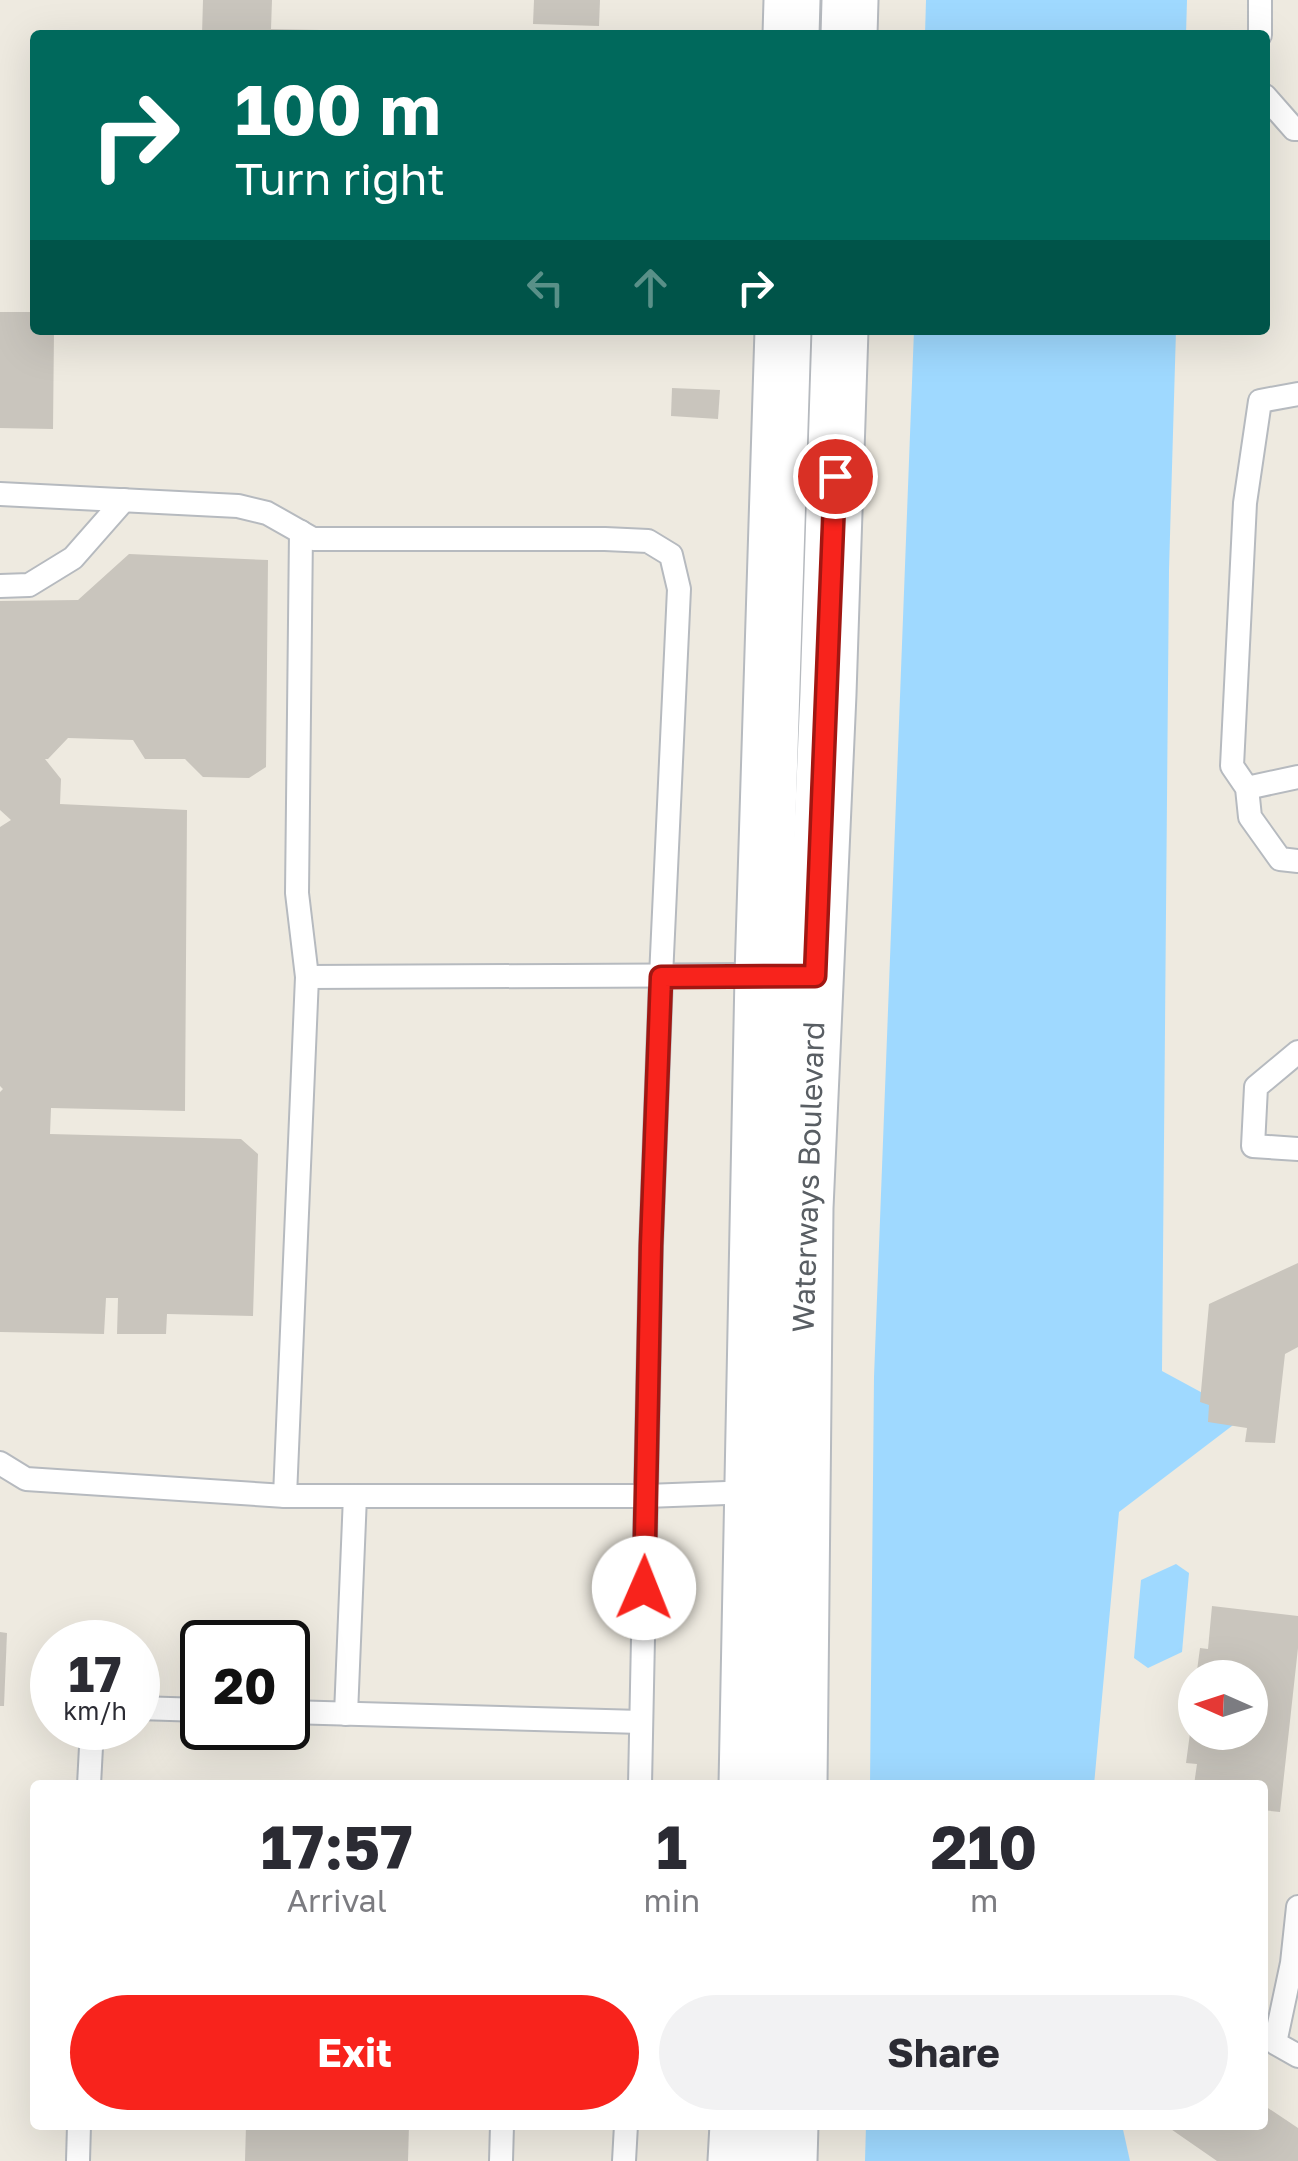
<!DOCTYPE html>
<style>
body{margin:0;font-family:"Golos Text",sans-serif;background:#f2f2f3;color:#2b2b33;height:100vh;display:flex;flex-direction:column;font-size:38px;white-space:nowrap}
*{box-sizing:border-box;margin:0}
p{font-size:32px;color:#7c7c81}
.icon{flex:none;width:55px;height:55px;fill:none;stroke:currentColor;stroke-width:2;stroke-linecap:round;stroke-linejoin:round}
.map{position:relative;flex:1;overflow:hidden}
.drawer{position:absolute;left:30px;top:1780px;width:1238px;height:350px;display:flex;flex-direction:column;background:#fff;border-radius:10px;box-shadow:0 10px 40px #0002}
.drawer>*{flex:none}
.banner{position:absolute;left:30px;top:30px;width:1240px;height:305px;border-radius:10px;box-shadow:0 10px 40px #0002;background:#00695c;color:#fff;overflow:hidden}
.needle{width:65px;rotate:273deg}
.controls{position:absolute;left:1178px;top:1660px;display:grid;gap:20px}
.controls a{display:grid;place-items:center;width:90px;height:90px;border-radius:50%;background:#fff;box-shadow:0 10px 40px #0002;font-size:50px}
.speed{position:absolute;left:30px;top:1620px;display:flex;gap:20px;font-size:50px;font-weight:700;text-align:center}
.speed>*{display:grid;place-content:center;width:130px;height:130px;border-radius:50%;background:#fff;box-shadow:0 10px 40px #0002;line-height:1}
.speed small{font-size:25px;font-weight:400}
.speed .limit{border:5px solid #111;border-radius:15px;background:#fff;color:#111}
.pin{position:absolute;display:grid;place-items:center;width:85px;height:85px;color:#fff;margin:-42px;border:5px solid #fff;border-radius:50%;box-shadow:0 2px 10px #0007}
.me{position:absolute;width:110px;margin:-55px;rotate:1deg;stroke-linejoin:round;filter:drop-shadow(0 0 8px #0008)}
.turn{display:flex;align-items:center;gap:35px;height:210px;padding:0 40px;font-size:45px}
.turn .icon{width:130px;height:130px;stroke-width:2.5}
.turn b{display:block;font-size:70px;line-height:85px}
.lanes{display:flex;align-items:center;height:95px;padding:0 40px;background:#0003;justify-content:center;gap:50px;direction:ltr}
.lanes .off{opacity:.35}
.eta{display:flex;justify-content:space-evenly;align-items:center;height:170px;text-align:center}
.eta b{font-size:60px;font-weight:700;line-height:70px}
.primary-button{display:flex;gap:20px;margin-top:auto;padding:20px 40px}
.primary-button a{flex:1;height:115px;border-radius:60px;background:#f8231c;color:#fff;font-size:40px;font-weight:700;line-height:115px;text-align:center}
.primary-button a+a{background:#f2f2f3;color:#2b2b33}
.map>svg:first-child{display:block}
.water{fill:#9fd9ff}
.building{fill:#c9c5bd}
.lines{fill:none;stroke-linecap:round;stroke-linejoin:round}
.service-casing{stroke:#b6babf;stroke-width:26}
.tertiary-casing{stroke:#b6babf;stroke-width:59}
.service{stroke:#fff;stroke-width:22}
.tertiary{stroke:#fff;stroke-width:55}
.route-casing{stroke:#a11712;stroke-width:25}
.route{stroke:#f8231c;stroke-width:18}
.labels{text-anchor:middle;stroke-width:10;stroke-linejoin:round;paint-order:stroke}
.street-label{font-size:30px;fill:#595e63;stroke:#fff}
</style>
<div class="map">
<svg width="1298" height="2161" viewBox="0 0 1298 2161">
<rect width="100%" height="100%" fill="#eeeae0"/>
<g class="water">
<polygon points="926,0 1187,0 1186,35 925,35"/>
<polygon points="914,330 1176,330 1169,570 1162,1371 1245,1416 1119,1512 1094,1785 870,1785 874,1377"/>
<polygon points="1176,1564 1189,1573 1182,1652 1148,1668 1134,1658 1141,1580"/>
<polygon points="866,2125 1122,2125 1130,2161 865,2161"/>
</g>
<g class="building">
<polygon points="203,0 272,0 271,29 320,30 320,35 202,35"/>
<polygon points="534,0 600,0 599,26 533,24"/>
<polygon points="0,312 35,312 35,330 54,330 53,429 0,428"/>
<polygon points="672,388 720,390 718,419 671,416"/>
<polygon points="129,554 268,560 266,767 249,778 203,777 185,759 145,759 133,740 68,738 48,759 45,759 61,779 60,804 187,810 185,1111 51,1108 50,1134 241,1139 258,1154 253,1316 167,1314 166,1334 117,1334 118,1298 106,1298 104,1334 0,1332 0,1092 3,1089 0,1086 0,827 11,820 0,810 0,601 78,600"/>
<polygon points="1298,1263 1298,1347 1285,1354 1275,1443 1245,1442 1247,1428 1208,1422 1209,1405 1200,1402 1209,1304"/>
<polygon points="1212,1606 1298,1616 1298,1648 1280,1812 1262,1810 1262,1785 1194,1785 1197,1764 1186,1763 1193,1711 1195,1711 1195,1732 1250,1732 1250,1678 1196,1678 1200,1648 1208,1649"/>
<polygon points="0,1632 7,1633 4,1706 0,1706"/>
<polygon points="1262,2104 1298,2128 1298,2161 1217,2161 1165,2125 1262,2125"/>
<polygon points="246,2125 409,2125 408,2161 245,2161"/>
</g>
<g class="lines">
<g class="service-casing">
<g id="service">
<polyline points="1260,35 1260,0"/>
<polyline points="1265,96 1294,129 1298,129"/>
<polyline points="1298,394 1260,401 1245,503 1232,766 1247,788 1250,817 1280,859 1298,861"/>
<polyline points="0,494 238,506 267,513 313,539 605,539 648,541 671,555 679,589 661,977 651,1246 640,1785"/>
<polyline points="0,586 29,585 73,558 124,500"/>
<polyline points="1247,788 1298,777"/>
<polyline points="307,977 767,975"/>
<polyline points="1298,1052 1256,1087 1253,1146 1298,1149"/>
<polyline points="0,1463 26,1479 285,1496 646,1496 753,1492"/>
<polyline points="285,1496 307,977 297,893 301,532"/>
<polyline points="138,1708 202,1710"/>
<polyline points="288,1712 641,1722"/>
<polyline points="346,1714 355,1496"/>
<polyline points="89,1785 92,1728"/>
<polyline points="1298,1907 1292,1963 1275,2043 1298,2056"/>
<polyline points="78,2161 79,2125"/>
<polyline points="501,2161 502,2125"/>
<polyline points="624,2161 626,2125"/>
</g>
</g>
<g class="tertiary-casing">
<g id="tertiary">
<polyline points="791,35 792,0"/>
<polyline points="849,35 850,0"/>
<polyline points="747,1785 763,975 783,330"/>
<polyline points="799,1785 805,1208 828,694 840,330"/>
<polyline points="736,2161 738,2125"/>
<polyline points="789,2161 790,2125"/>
</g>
</g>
<use href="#service" class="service"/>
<use href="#tertiary" class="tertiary"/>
</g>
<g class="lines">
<g class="route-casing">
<polyline id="route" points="644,1588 651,1246 661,977 815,976 835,476"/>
</g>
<use href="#route" class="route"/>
</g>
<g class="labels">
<g class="street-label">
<text transform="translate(809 1177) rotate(-88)" y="10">Waterways Boulevard</text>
</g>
</g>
</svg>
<div class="controls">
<a><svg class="needle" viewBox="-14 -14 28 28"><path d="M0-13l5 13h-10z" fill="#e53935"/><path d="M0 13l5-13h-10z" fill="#7c7c81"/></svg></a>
</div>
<div class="speed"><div>17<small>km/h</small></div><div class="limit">20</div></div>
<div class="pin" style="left:835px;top:476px;background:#d93025"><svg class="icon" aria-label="arrive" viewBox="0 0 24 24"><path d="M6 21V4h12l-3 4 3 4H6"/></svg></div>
<svg class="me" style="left:644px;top:1588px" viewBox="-20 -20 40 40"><circle r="19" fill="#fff"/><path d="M0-13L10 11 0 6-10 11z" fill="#f8231c"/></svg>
<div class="banner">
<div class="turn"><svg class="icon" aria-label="right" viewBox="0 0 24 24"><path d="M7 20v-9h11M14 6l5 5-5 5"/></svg><div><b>100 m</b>Turn right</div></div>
<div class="lanes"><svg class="icon off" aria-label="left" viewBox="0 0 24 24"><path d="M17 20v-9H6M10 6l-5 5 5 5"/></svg><svg class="icon off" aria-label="ahead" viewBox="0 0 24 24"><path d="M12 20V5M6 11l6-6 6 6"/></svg><svg class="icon" aria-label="right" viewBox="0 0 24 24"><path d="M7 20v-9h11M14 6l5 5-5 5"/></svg></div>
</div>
<section class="drawer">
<div class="eta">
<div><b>17:57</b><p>Arrival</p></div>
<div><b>1</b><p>min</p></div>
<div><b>210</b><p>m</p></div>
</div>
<div class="primary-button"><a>Exit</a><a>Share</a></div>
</section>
</div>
